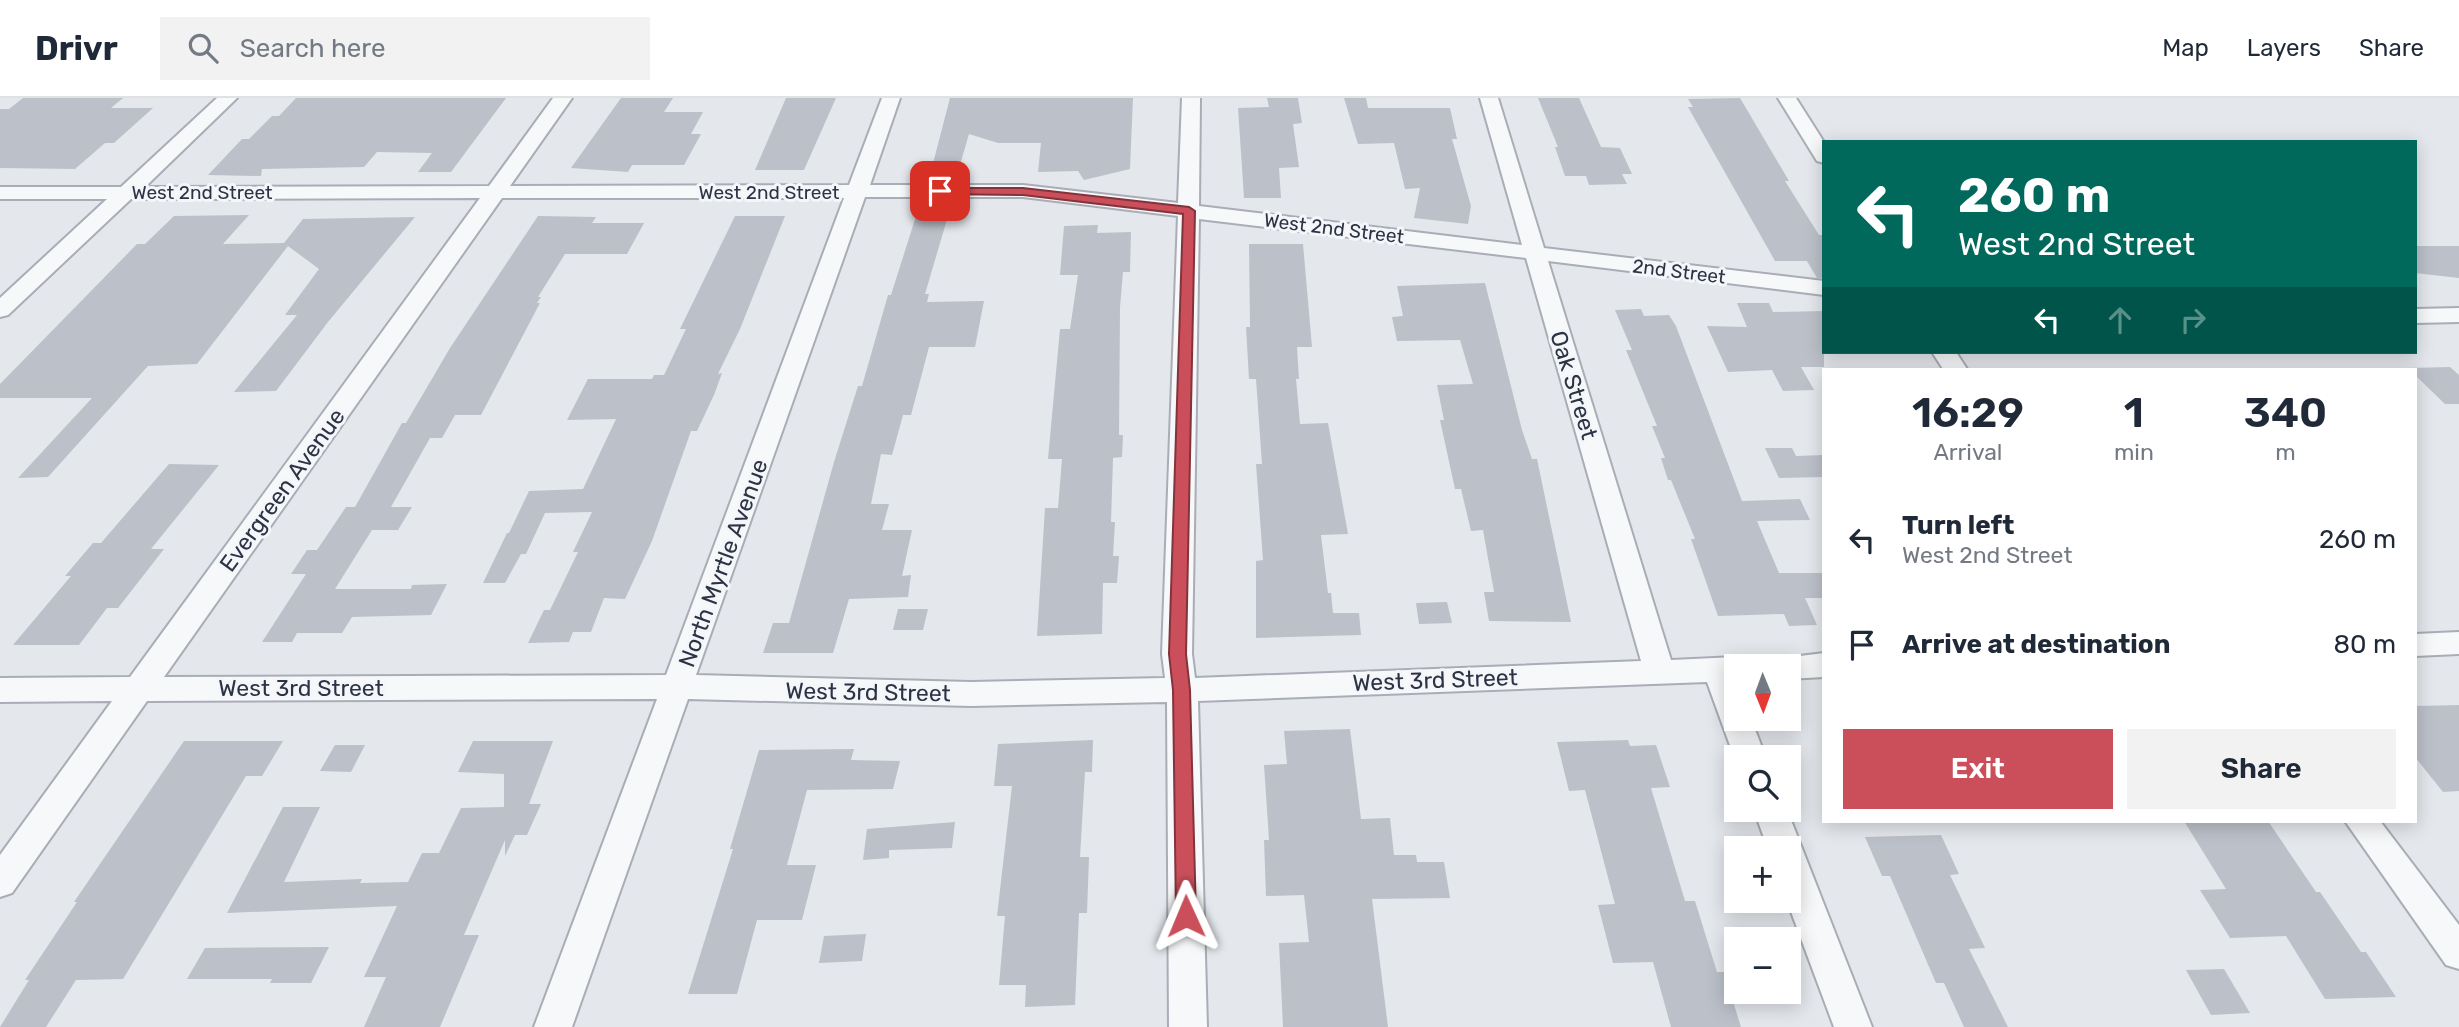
<!DOCTYPE html>
<meta charset="utf-8">
<style>
body{margin:0;font-family:Rubik,sans-serif;background:#f2f2f3;color:#1f2937;height:100vh;display:flex;flex-direction:column;font-size:26px;white-space:nowrap}
*{box-sizing:border-box;margin:0}
p{font-size:23px;color:#747a83}
.icon{flex:none;width:38px;height:38px;fill:none;stroke:currentColor;stroke-width:2;stroke-linecap:round;stroke-linejoin:round}
.map{position:relative;flex:1;overflow:hidden}
.side{position:absolute;left:1822px;top:270px;width:595px;height:455px;display:flex;flex-direction:column;background:#fff;border-radius:0px;box-shadow:0 4px 18px #0003}
.side>*{flex:none}
.guide{position:absolute;left:1822px;top:42px;width:595px;height:214px;border-radius:0px;box-shadow:0 4px 18px #0003;background:#00695c;color:#fff;overflow:hidden}
.needle{width:46px;rotate:179deg}
.buttons{position:absolute;left:1724px;top:556px;display:grid;gap:14px}
.buttons a{display:grid;place-items:center;width:77px;height:77px;border-radius:0px;background:#fff;box-shadow:0 4px 18px #0003;font-size:35px}
.pin{position:absolute;display:grid;place-items:center;width:60px;height:60px;color:#fff;margin:-30px;border-radius:14px;box-shadow:0 4px 10px #0006}
.me{position:absolute;width:77px;margin:-38px;rotate:359deg;stroke-linejoin:round;filter:drop-shadow(0 0 5px #0008)}
.turn{display:flex;align-items:center;gap:24px;height:147px;padding:0 21px;font-size:32px}
.turn .icon{width:91px;height:91px;stroke-width:2.5}
.turn b{display:block;font-size:49px;line-height:60px}
.lanes{display:flex;align-items:center;height:66px;padding:0 21px;background:#0003;justify-content:center;gap:35px;direction:ltr}
.lanes .off{opacity:.35}
.eta{display:flex;justify-content:space-evenly;align-items:center;height:119px;text-align:center}
.eta b{font-size:42px;font-weight:600;line-height:49px}
.primary-button{display:flex;gap:14px;margin-top:auto;padding:14px 21px}
.primary-button a{flex:1;height:80px;border-radius:0px;background:#ca4f5b;color:#fff;font-size:28px;font-weight:600;line-height:80px;text-align:center}
.primary-button a+a{background:#f2f2f3;color:#1f2937}
ul{padding:0;list-style:none}
li{display:flex;align-items:center;gap:21px;height:105px;padding:0 21px}
li div{flex:1}
li b{display:block;font-size:26px}
li em{font-style:normal}
header{display:flex;align-items:center;gap:42px;box-sizing:border-box;height:98px;padding:0 35px;background:#fff;border-bottom:2px solid #e0e1e3}
header strong{font-size:33px}
nav{display:flex;gap:38px;margin-inline-start:auto;font-size:24px}
.search{width:490px;height:63px;background:#f2f2f3;display:flex;align-items:center;gap:18px;box-sizing:border-box;padding:0 24px;border-radius:0px;color:#747a83;font-size:26px}
.map>svg:first-child{display:block}
.building{fill:#bcc0c9}
.lines{fill:none;stroke-linecap:round;stroke-linejoin:round}
.street-casing{stroke:#a9adb6;stroke-width:4}
.street{fill:#f7f8fa;fill-rule:evenodd}
.route{fill:#ca4f5b;stroke:#83333b;stroke-width:2}
.labels{text-anchor:middle;stroke-width:6;stroke-linejoin:round;paint-order:stroke}
.far-street-label{font-size:19px;fill:#2c3344;stroke:#f4f6f9}
.street-label{font-size:23px;fill:#2c3344;stroke:#f4f6f9}
</style>
<header>
<strong>Drivr</strong>
<div class="search"><svg class="icon" aria-label="search" viewBox="0 0 24 24"><circle cx="10" cy="10" r="6"/><path d="M15 15l6 6"/></svg>Search here</div>
<nav><a>Map</a><a>Layers</a><a>Share</a></nav>
</header>
<div class="map">
<svg width="2459" height="929" viewBox="0 0 2459 929">
<rect width="100%" height="100%" fill="#e4e7ec"/>
<g class="building">
<polygon points="23,0 123,0 111,10 153,10 114,45 105,45 75,71 0,70 0,11 9,11"/>
<polygon points="296,0 506,0 451,74 418,74 432,55 377,54 364,69 262,71 261,78 208,77 242,41 249,41 272,18 279,18"/>
<polygon points="621,0 673,0 664,14 703,14 691,36 701,36 684,67 632,67 628,74 571,70"/>
<polygon points="786,0 836,0 804,72 755,72"/>
<polygon points="950,0 1133,0 1130,71 1084,82 1078,73 1038,74 1041,45 998,45 969,36 957,77 930,77"/>
<polygon points="1267,0 1298,0 1302,25 1293,26 1299,69 1279,70 1281,100 1244,100 1238,10 1269,9"/>
<polygon points="1344,0 1366,0 1368,10 1450,10 1457,41 1452,41 1471,108 1468,126 1414,120 1420,90 1405,91 1394,45 1358,46"/>
<polygon points="1538,0 1579,0 1601,49 1620,50 1632,76 1622,76 1627,86 1589,87 1586,78 1565,78 1555,49 1558,49"/>
<polygon points="1740,0 1789,83 1785,83 1819,137 1824,137 1824,180 1817,180 1807,163 1775,163 1688,9 1693,9 1688,1"/>
<polygon points="249,117 223,146 284,145 303,121 415,119 328,224 276,293 234,294 297,217 285,217 319,171 288,148 197,266 148,268 48,379 18,380 92,300 0,300 0,286 137,146 145,146 174,118"/>
<polygon points="538,118 596,119 592,125 644,125 627,156 565,156 538,199 541,199 537,205 540,205 481,317 455,317 442,340 430,340 391,409 412,409 398,432 372,432 335,491 411,491 412,487 447,486 431,517 352,519 342,535 297,535 292,544 262,544 306,476 291,476 307,452 317,452 346,409 355,409 402,325 406,325 450,250"/>
<polygon points="735,118 785,118 740,231 718,276 722,275 714,297 697,333 691,333 652,443 625,501 604,500 591,534 573,534 569,544 528,545 544,512 550,512 578,454 573,454 592,414 545,415 526,456 521,456 505,485 483,485 507,435 509,435 529,393 583,391 616,321 567,322 588,281 652,281 654,277 664,277 686,231 680,231"/>
<polygon points="916,118 948,118 925,196 929,196 927,204 984,203 975,249 929,249 911,317 903,317 892,357 881,356 871,406 889,406 882,432 912,432 902,478 911,477 908,499 849,501 833,555 763,555 773,525 789,525 834,364 858,288 862,288 888,197 891,197"/>
<polygon points="1098,127 1097,135 1131,134 1130,174 1123,174 1120,209 1119,337 1123,337 1122,359 1113,360 1111,424 1115,424 1113,458 1119,458 1117,485 1103,485 1102,536 1037,538 1045,410 1058,410 1062,361 1048,361 1060,231 1070,231 1078,177 1060,177 1064,128"/>
<polygon points="1249,146 1303,146 1312,249 1297,249 1299,281 1296,281 1300,326 1328,325 1348,436 1321,437 1328,495 1331,495 1333,515 1359,515 1361,537 1256,540 1256,463 1263,462 1256,366 1262,366 1256,281 1249,281 1246,229 1250,229"/>
<polygon points="2415,148 2459,148 2459,180 2415,175"/>
<polygon points="1485,185 1522,332 1532,361 1537,361 1571,524 1489,523 1484,494 1494,494 1483,432 1471,433 1461,391 1455,391 1440,322 1444,322 1437,287 1473,286 1460,242 1397,243 1392,219 1403,218 1397,188"/>
<polygon points="1737,205 1769,205 1773,214 1824,213 1824,269 1801,269 1814,292 1783,293 1772,272 1728,274 1707,228 1747,229"/>
<polygon points="1641,211 1644,218 1669,217 1676,228 1742,403 1800,401 1810,422 1757,423 1779,475 1824,475 1824,500 1805,500 1817,527 1789,528 1784,516 1718,518 1691,441 1695,441 1671,382 1668,382 1661,360 1665,360 1652,328 1657,328 1626,252 1632,252 1615,212"/>
<polygon points="2450,269 2459,277 2459,306 2445,306 2415,277 2415,271 2408,270"/>
<polygon points="1765,350 1792,350 1796,358 1824,357 1824,379 1779,380"/>
<polygon points="169,366 219,367 151,451 164,451 118,510 107,510 79,547 13,547 71,478 65,478 93,445 101,445"/>
<polygon points="1447,504 1452,525 1419,526 1416,505"/>
<polygon points="898,511 928,511 923,532 893,532"/>
<polygon points="2459,607 2459,693 2443,694 2415,659 2415,608"/>
<polygon points="1350,631 1361,721 1390,720 1394,757 1416,757 1417,764 1444,764 1450,800 1372,801 1388,929 1283,929 1279,845 1309,844 1304,797 1266,798 1264,742 1269,742 1264,667 1287,666 1284,633"/>
<polygon points="1093,642 1092,674 1085,674 1080,759 1089,759 1087,815 1079,815 1075,907 1025,909 1026,887 999,887 1005,818 997,818 1012,688 994,688 998,646"/>
<polygon points="1628,642 1630,648 1656,647 1670,689 1651,690 1685,803 1695,803 1717,874 1724,874 1741,929 1671,929 1653,864 1613,865 1598,807 1615,806 1585,692 1569,693 1557,644"/>
<polygon points="184,643 283,643 262,678 246,678 123,881 76,882 46,929 0,929 29,882 25,882 77,804 74,804"/>
<polygon points="473,643 553,643 529,706 541,706 527,737 515,737 505,758 505,742 464,837 479,837 440,929 364,929 386,879 364,879 397,808 227,815 283,709 320,709 284,784 362,781 360,785 408,784 422,755 439,755 461,710 504,709 504,676 458,674"/>
<polygon points="335,647 365,647 351,674 320,673"/>
<polygon points="854,651 851,662 900,663 893,691 807,692 787,767 816,767 802,822 757,822 737,896 688,896 733,751 730,751 759,652"/>
<polygon points="2184,723 2268,723 2316,794 2320,794 2361,854 2366,854 2396,899 2325,901 2286,838 2230,840 2200,792 2226,791"/>
<polygon points="955,724 952,750 889,752 889,760 863,762 867,731"/>
<polygon points="1941,737 1959,776 1950,777 1985,850 1969,851 2008,929 1964,929 1944,885 1936,885 1890,778 1882,778 1865,739"/>
<polygon points="866,836 862,863 819,865 824,838"/>
<polygon points="329,849 311,885 270,885 272,881 187,881 205,850"/>
<polygon points="2224,871 2250,915 2211,917 2186,872"/>
</g>
<g class="lines">
<g class="street-casing">
<g id="street">
<path d="M217 0H237L145 89 489 88 553 0H572L510 88 849 87 882 0H900L870 87H1023L1178 105 1182 0H1200L1199 108 1522 147 1480 0H1498L1544 150 1824 183V197L1548 163 1671 562 1736 559 1747 563 1750 569H1736V621H1751L1766 660H1736V664L1707 584 1198 603 1207 929H1169L1167 604 971 608 688 601 572 929H534L657 601 147 603 12 795 0 799V757L112 603 0 604V580L130 579 480 100 131 101 8 217 0 219V200L107 101H0V89H121ZM865 99H1023L1178 118 1162 556 1165 580 971 584 696 577ZM502 100H844L666 577 164 579ZM1199 121 1526 160 1641 563 1195 580 1192 556Z"/>
<polygon points="1778,0 1796,0 1824,44 1824,65 1817,63"/>
<polygon points="2459,210 2459,224 2415,225 2415,211"/>
<polygon points="1932,254 1956,254 1967,271 1943,271"/>
<polygon points="2459,534 2459,556 2415,558 2415,536"/>
<polygon points="1824,555 1824,579 1788,581 1788,569 1771,569 1775,561"/>
<polygon points="1754,712 1787,712 1872,929 1834,929 1787,803 1788,751 1768,751"/>
<polygon points="2345,723 2380,723 2459,827 2459,871 2446,867"/>
</g>
</g>
<use href="#street" class="street"/>
</g>
<polygon class="route" points="940,90 1023,90 1189,109 1195,113 1186,556 1190,592 1196,818 1193,824 1186,827 1179,824 1176,818 1173,592 1169,556 1183,116 1023,97 936,96 936,91"/>
<g class="labels">
<g class="far-street-label">
<text x="202" y="101">West 2nd Street</text>
<text x="769" y="101">West 2nd Street</text>
<text transform="translate(1334 130) rotate(7)" y="7">West 2nd Street</text>
<text transform="translate(1679 173) rotate(7)" y="7">2nd Street</text>
</g>
<g class="street-label">
<text transform="translate(1574 287) rotate(73)" y="8">Oak Street</text>
<text transform="translate(282 392) rotate(-54)" y="8">Evergreen Avenue</text>
<text transform="translate(723 465) rotate(-70)" y="8">North Myrtle Avenue</text>
<text transform="translate(1435 582) rotate(-2)" y="8">West 3rd Street</text>
<text x="301" y="598">West 3rd Street</text>
<text transform="translate(868 594) rotate(1)" y="8">West 3rd Street</text>
</g>
</g>
</svg>
<div class="buttons">
<a><svg class="needle" viewBox="-14 -14 28 28"><path d="M0-13l5 13h-10z" fill="#e53935"/><path d="M0 13l5-13h-10z" fill="#747a83"/></svg></a>
<a><svg class="icon" aria-label="search" viewBox="0 0 24 24"><circle cx="10" cy="10" r="6"/><path d="M15 15l6 6"/></svg></a>
<a>+</a>
<a>−</a>
</div>
<div class="pin" style="left:940px;top:93px;background:#d93025"><svg class="icon" aria-label="arrive" viewBox="0 0 24 24"><path d="M6 21V4h12l-3 4 3 4H6"/></svg></div>
<svg class="me" style="left:1186px;top:818px" viewBox="-20 -20 40 40"><path d="M0-17L14 15 0 8-14 15z" fill="#ca4f5b" stroke="#fff" stroke-width="4"/></svg>
<div class="guide">
<div class="turn"><svg class="icon" aria-label="left" viewBox="0 0 24 24"><path d="M17 20v-9H6M10 6l-5 5 5 5"/></svg><div><b>260 m</b>West 2nd Street</div></div>
<div class="lanes"><svg class="icon" aria-label="left" viewBox="0 0 24 24"><path d="M17 20v-9H6M10 6l-5 5 5 5"/></svg><svg class="icon off" aria-label="ahead" viewBox="0 0 24 24"><path d="M12 20V5M6 11l6-6 6 6"/></svg><svg class="icon off" aria-label="right" viewBox="0 0 24 24"><path d="M7 20v-9h11M14 6l5 5-5 5"/></svg></div>
</div>
<section class="side">
<div class="eta">
<div><b>16:29</b><p>Arrival</p></div>
<div><b>1</b><p>min</p></div>
<div><b>340</b><p>m</p></div>
</div>
<ul>
<li><svg class="icon" aria-label="left" viewBox="0 0 24 24"><path d="M17 20v-9H6M10 6l-5 5 5 5"/></svg><div><b>Turn left</b><p>West 2nd Street</p></div><em>260 m</em></li>
<li><svg class="icon" aria-label="arrive" viewBox="0 0 24 24"><path d="M6 21V4h12l-3 4 3 4H6"/></svg><div><b>Arrive at destination</b></div><em>80 m</em></li>
</ul>
<div class="primary-button"><a>Exit</a><a>Share</a></div>
</section>
</div>
